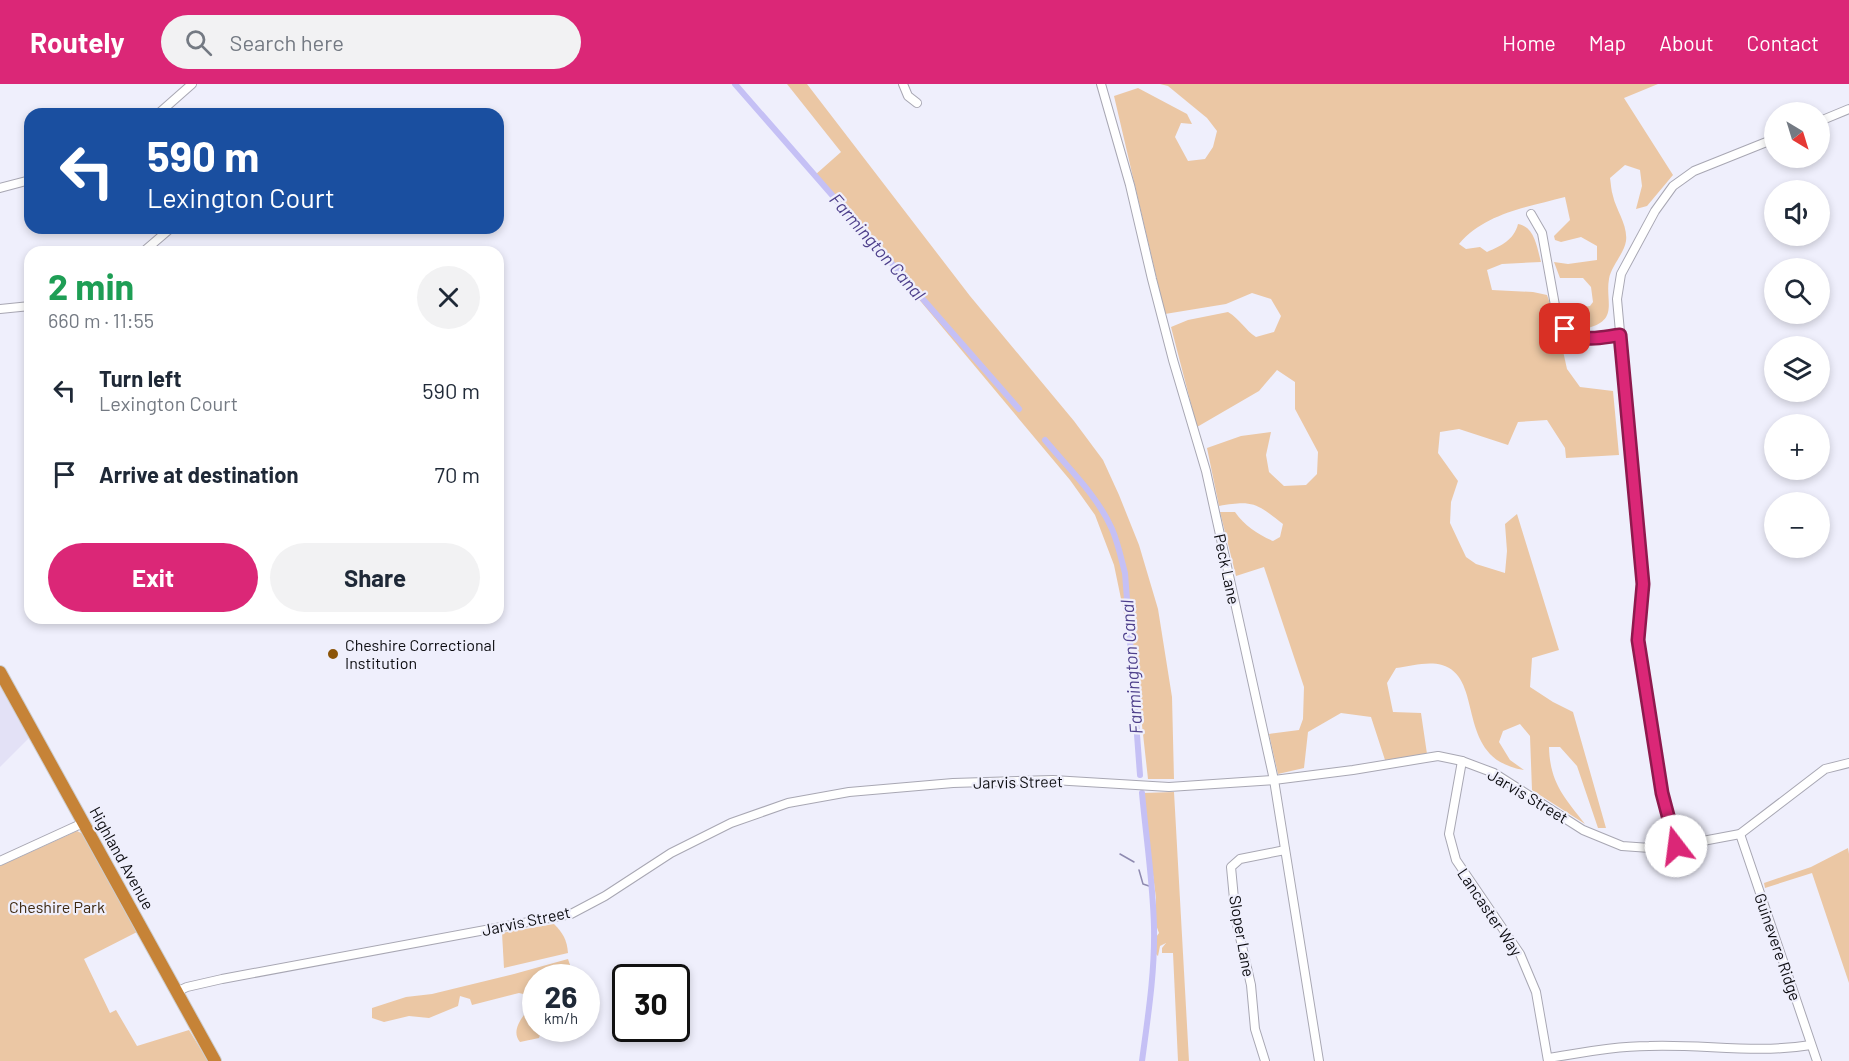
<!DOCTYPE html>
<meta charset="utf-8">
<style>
body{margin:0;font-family:Barlow,sans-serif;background:#f2f2f3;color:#1f2937;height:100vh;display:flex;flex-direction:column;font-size:22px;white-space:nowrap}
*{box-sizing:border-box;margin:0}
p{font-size:20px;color:#747a83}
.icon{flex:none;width:33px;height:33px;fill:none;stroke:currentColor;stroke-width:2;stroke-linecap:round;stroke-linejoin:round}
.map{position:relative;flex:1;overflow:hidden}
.drawer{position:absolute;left:24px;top:162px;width:480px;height:378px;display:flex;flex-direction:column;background:#fff;border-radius:18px;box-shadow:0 3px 9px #0003}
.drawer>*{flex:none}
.top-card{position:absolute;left:24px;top:24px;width:480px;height:126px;border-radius:18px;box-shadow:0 3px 9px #0003;background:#1a4fa0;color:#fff;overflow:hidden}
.needle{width:39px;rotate:142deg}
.controls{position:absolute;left:1764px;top:18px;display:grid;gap:12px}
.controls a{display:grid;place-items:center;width:66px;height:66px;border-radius:50%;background:#fff;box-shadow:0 3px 9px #0003;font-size:30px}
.speed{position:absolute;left:522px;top:880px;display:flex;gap:12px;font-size:30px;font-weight:700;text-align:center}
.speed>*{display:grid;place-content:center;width:78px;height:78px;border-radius:50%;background:#fff;box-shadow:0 3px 9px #0003;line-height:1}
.speed small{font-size:15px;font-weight:400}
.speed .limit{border:3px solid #111;border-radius:9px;background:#fff;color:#111}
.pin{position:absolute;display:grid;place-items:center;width:51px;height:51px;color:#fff;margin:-26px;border-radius:12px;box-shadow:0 3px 9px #0006}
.me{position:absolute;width:66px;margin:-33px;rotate:345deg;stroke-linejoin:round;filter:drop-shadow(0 0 4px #0008)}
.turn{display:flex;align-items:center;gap:21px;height:126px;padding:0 24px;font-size:27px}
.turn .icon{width:78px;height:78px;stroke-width:2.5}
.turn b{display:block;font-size:42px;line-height:51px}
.round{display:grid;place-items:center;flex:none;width:63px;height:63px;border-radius:32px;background:#f2f2f3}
.overview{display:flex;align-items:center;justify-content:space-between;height:102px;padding:0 24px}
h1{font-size:36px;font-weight:700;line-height:45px;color:#1e9e55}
.cta{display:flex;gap:12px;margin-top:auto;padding:12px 24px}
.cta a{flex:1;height:69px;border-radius:36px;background:#db2777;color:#fff;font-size:24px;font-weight:700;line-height:69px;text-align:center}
.cta a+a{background:#f2f2f3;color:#1f2937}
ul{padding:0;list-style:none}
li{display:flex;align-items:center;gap:18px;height:84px;padding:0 24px}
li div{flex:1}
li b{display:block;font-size:22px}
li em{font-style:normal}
header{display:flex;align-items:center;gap:36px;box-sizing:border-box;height:84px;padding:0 30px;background:#db2777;color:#fff}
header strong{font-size:28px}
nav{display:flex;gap:33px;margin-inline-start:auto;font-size:21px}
.search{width:420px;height:54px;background:#f2f2f3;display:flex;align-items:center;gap:15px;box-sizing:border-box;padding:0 21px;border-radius:33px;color:#747a83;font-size:22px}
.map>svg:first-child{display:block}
.built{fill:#e3e1f6}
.green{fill:#ebc7a4}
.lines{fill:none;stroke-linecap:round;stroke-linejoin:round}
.stream{stroke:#8e8ab0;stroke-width:1.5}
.canal{stroke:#c5c0f5;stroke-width:6}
.minor-casing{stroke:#a8a7b3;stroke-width:10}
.highway-casing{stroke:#cececf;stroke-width:14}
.minor{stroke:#fff;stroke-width:8}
.highway{stroke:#c68337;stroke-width:12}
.route-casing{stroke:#8e194d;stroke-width:15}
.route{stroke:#db2777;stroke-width:10}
.poi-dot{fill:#8c5509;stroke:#efeffc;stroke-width:2}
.labels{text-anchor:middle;stroke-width:4.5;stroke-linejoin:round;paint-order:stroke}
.street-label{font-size:16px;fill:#0c0c10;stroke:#efeffc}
.poi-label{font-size:16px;fill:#0c0c10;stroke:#efeffc;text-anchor:start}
.park-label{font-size:16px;fill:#3c270f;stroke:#efeffc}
.water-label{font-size:18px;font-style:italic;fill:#4d3f8b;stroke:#efeffc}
</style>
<header>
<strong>Routely</strong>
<div class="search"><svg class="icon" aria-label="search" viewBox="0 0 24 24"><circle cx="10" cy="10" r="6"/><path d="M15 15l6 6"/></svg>Search here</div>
<nav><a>Home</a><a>Map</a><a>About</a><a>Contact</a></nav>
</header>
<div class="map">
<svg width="1849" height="977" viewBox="0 0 1849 977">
<rect width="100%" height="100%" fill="#efeffc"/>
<polygon class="built" points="0,602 29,654 0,683"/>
<g class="green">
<polygon points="787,0 807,0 970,212 1074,337 1103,376 1119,411 1139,461 1158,525 1172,613 1174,695 1148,695 1136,587 1114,481 1095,431 1070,396 815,91 841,68"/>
<path d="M1160 0H1658L1624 14 1673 91 1647 122 1636 125 1642 102 1640 86 1625 81 1610 94C1611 100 1611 106 1613 112 1616 126 1628 141 1626 157 1624 170 1611 182 1609 195 1605 217 1619 236 1588 244L1568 233 1566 228 1575 224 1590 222 1593 218 1591 203 1583 194H1560L1554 178 1568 180 1597 176V162L1581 153 1561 158 1555 156 1554 152 1570 136 1565 113C1528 123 1485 129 1459 160L1466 165 1480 163 1487 168C1501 162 1514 156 1518 140 1535 143 1537 164 1541 178L1502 180 1487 186 1492 206 1533 208 1547 211 1557 240 1567 285 1580 303 1613 307 1619 371 1566 374 1565 364 1547 336 1518 338 1508 361 1459 345 1440 348 1438 369 1458 397 1451 418 1450 439 1466 473 1476 480 1505 489 1507 467 1505 440 1517 430 1559 566 1532 574 1530 603 1553 618 1573 628 1606 744H1598L1577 682 1560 663H1549C1550 699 1564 713 1585 740L1532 706 1530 652 1520 640 1503 647 1499 658 1510 676 1524 686C1453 675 1486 594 1442 581 1428 577 1411 582 1396 584L1387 599 1393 628 1421 629 1427 670 1385 676 1371 633 1341 629 1308 648 1304 684 1278 690 1269 650 1299 646 1303 635 1304 603 1264 483 1236 492 1220 428H1235C1245 442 1257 450 1273 457L1280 453 1283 440C1256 419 1253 416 1219 422L1207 364 1241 352 1271 348 1266 371 1269 388 1284 402 1306 401 1317 390 1318 368 1295 325V298L1277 286 1259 307 1197 343 1171 243 1188 236 1228 228C1240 235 1245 246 1256 253L1274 248 1281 232 1271 215 1252 209 1226 220 1165 230 1114 12 1138 4 1187 30 1192 40 1181 39 1175 53 1188 77 1205 75 1213 63 1217 47 1207 34 1168 2Z"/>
<polygon points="1174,708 1189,977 1178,977 1173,869 1162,869 1162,864 1166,859 1160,862 1158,872 1155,869 1156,861 1154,856 1159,849 1155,838 1156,814 1147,745 1143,740 1143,709"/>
<polygon points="77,747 83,750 137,848 84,875 110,929 116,926 137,962 189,946 208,977 0,977 0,782"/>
<polygon points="1848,764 1849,770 1849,899 1812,789 1765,804 1764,799 1811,783"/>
<path d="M554 840C563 849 567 856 568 869L504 884 502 849Z"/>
<path d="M568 875 570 881 569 894H536V945H542L539 954 520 958C509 945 526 929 534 918L532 912 519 909 472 921 470 915 460 912 458 922 429 934 409 932 384 938 372 934V924L406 913 432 910 514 890Z"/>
</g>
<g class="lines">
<g class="stream">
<polyline points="1120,770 1134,778"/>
<polyline points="1139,786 1143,800 1152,803"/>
</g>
<g class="canal">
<polyline points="735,0 1019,325"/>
<path d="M1045 356C1068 384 1097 411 1112 445 1118 459 1121 474 1125 489L1140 691"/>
<path d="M1142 977C1148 932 1155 888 1154 843 1153 798 1146 753 1142 709"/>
</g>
<g class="minor-casing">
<g id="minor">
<polyline points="903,0 908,12 917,19"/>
<polyline points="1101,0 1130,101 1152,195 1173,276 1206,387 1274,696 1319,977"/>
<polyline points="158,30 192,0"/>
<polyline points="1820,37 1849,25"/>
<polyline points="0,104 30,96"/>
<path d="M1531 130 1542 149 1556 227C1567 261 1591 255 1620 251"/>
<polyline points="143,168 171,144"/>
<polyline points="0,225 30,222"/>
<polyline points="1462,677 1449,750 1456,776 1520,870 1536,908 1548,977"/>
<polyline points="1740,750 1817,977"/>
<polyline points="1676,762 1662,709 1638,556 1643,500 1617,215 1621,190 1655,127 1673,102 1694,87 1774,55"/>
<polyline points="0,777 83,739"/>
<polyline points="176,908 187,903 222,895 571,830 605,812 671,769 731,739 788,719 849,708 953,699 1053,696 1169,703 1274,696 1353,686 1438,672 1462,677 1494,689 1583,746 1622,762 1650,764 1676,762 1740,750 1825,685 1849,679"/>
<path d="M1548 974C1581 969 1615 962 1649 962 1704 960 1756 970 1811 961"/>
<polyline points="1265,977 1255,945 1251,901 1236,836 1231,783 1240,775 1285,766"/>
</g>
</g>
<g class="highway-casing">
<polyline id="highway" points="0,588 215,977"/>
</g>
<use href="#minor" class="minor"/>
<use href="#highway" class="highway"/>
</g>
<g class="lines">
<g class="route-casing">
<path id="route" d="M1565 245C1585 259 1597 254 1620 251L1643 500 1638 556 1662 709 1676 762"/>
</g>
<use href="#route" class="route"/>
</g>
<circle class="poi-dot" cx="333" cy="570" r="6"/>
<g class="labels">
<g class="street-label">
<text transform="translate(1227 485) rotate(78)" y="6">Peck Lane</text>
<text transform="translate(1018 698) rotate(-1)" y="6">Jarvis Street</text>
<text transform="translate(1528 712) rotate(31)" y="6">Jarvis Street</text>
<text transform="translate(122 774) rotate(61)" y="6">Highland Avenue</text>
<text transform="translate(1490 828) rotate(56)" y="6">Lancaster Way</text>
<text transform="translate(526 837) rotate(-12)" y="6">Jarvis Street</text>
<text transform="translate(1242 852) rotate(80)" y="6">Sloper Lane</text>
<text transform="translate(1778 863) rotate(71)" y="6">Guinevere Ridge</text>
</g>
<g class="poi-label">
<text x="345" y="567">Cheshire Correctional<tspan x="345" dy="18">Institution</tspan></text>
</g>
<g class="park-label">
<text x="57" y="829">Cheshire Park</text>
</g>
<g class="water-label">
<text transform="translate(877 163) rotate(49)" y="6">Farmington Canal</text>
<text transform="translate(1132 583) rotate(-94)" y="6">Farmington Canal</text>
</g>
</g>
</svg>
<div class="controls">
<a><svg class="needle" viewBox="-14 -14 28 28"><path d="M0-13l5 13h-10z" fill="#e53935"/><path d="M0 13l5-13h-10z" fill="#747a83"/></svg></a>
<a><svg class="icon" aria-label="sound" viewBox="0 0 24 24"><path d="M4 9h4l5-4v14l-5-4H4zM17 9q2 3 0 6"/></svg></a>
<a><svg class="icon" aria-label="search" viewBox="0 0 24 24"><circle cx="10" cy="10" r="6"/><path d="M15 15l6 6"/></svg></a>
<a><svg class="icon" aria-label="layers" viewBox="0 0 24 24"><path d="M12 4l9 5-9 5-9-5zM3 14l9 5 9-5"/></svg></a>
<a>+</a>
<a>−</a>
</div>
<div class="speed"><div>26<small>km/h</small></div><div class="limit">30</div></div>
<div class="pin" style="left:1565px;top:245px;background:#d93025"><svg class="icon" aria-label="arrive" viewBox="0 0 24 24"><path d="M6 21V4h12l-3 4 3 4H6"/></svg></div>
<svg class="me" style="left:1676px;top:762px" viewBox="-20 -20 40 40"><circle r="19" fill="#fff"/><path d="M0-13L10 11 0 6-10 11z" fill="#db2777"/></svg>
<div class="top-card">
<div class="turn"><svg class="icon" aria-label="left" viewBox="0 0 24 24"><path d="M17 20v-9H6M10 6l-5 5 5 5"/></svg><div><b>590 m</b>Lexington Court</div></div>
</div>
<section class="drawer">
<div class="overview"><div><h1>2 min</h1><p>660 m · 11:55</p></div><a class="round"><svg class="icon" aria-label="close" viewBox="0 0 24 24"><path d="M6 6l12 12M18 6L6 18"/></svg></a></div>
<ul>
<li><svg class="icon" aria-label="left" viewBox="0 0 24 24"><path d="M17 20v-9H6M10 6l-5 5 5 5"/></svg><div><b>Turn left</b><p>Lexington Court</p></div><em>590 m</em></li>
<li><svg class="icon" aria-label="arrive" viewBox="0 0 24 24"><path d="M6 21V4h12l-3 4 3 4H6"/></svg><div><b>Arrive at destination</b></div><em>70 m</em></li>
</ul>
<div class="cta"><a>Exit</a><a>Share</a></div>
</section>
</div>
